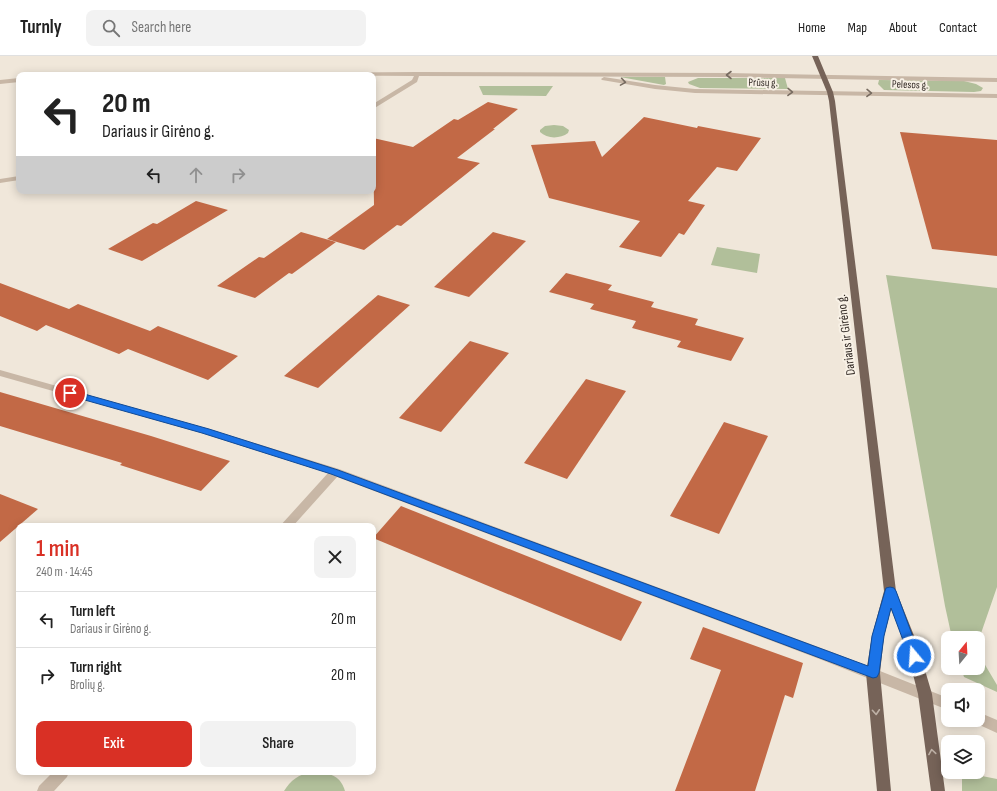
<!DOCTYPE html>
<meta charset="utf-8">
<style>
body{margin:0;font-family:"Sofia Sans Condensed",sans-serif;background:#f2f2f2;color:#222;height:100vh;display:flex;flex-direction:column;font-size:15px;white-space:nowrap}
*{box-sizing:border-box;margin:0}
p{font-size:13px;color:#767676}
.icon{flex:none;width:22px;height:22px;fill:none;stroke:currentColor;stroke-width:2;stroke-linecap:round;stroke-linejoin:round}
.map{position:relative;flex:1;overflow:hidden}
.side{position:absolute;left:16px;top:467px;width:360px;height:252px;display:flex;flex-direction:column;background:#fff;border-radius:8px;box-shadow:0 2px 10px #0003}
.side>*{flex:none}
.hud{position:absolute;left:16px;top:16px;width:360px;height:122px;border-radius:8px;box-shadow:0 2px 10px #0003;background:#fff;color:#222;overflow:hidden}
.needle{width:26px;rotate:18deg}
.tools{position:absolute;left:941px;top:575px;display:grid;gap:8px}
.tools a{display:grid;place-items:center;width:44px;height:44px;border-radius:8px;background:#fff;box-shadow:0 2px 10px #0003;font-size:20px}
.pin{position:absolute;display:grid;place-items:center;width:34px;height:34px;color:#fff;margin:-17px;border:2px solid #fff;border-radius:50%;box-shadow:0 1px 4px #0007}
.me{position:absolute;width:44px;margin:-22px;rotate:342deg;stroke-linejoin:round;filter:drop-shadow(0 0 3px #0008)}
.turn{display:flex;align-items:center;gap:14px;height:84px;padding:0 20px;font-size:18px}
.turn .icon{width:52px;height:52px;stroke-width:2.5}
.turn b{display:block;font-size:28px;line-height:34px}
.lanes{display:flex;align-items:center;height:38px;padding:0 20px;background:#0003;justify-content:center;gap:20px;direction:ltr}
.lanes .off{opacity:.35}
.round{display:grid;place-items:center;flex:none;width:42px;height:42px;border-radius:8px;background:#f2f2f2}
.head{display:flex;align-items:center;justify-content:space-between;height:68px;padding:0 20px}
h1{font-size:24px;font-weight:600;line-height:30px;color:#d93025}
.cta{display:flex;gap:8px;margin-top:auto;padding:8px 20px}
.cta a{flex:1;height:46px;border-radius:8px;background:#d93025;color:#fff;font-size:16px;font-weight:600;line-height:46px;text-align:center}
.cta a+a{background:#f2f2f2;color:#222}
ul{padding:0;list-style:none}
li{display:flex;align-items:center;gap:12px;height:56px;padding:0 20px;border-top:1px solid #e0e0e0}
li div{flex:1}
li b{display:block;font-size:15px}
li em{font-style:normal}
header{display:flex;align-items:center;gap:24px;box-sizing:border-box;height:56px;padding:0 20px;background:#fff;border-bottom:1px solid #e0e0e0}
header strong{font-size:19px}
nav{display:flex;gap:22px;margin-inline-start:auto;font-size:14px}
.search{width:280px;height:36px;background:#f2f2f2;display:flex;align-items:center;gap:10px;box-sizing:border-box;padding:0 14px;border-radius:8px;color:#767676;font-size:15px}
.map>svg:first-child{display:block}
.green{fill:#b1bf9a}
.building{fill:#c26946}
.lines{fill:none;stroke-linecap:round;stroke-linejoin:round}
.street{fill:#c8b7a6;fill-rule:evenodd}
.primary{fill:#766358;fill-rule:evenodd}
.oneway{stroke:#776b60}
.oneway2{stroke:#beb1a6}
.route{fill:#1a73e8;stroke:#114b97}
.labels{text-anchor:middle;stroke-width:4;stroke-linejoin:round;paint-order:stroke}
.far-street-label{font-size:11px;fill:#342c27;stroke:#f8f1e6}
.street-label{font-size:13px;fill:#342c27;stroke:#f8f1e6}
</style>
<header>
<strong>Turnly</strong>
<div class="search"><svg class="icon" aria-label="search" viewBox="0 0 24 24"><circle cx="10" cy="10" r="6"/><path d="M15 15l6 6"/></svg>Search here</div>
<nav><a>Home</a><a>Map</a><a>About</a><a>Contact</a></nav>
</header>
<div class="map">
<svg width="997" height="735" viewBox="0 0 997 735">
<rect width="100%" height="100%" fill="#f0e7da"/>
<g class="green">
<polygon points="620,21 665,21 666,28 664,29"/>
<polygon points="698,22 785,22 788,33 700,32 689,28 688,26"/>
<polygon points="879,24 964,25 976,28 983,32 981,35 974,36 884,34 878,28"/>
<polygon points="479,30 553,30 546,40 483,39"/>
<path d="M554 69 563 70 569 74 568 77C560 83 547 83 540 76V74L545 70Z"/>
<polygon points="717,191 760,198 757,217 711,209"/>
<polygon points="886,219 997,232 997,531 978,586 978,582 952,582 945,550"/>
<polygon points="978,597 997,629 997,636 964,621 961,612 978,612"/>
<path d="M311 716C327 716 340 718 345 735H284C290 725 299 718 311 716Z"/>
<polygon points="962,716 997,723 997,735 962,735"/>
</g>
<g class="building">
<polygon points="488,46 518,53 493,73 495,73 457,102 480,107 401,170 397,169 364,194 327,183 374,149 373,82 413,91 454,63 458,64"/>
<polygon points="644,61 697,72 698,70 761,82 737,115 717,111 688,145 705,149 684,179 679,177 661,201 619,191 640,165 549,142 531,89 595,85 602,101"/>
<polygon points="900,76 997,84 997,200 932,193"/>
<polygon points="196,145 228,154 142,205 108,193 153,167 157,168"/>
<polygon points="301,176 336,186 292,218 289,217 255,242 217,230 259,201 264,202"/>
<polygon points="493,176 526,185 469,241 434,231"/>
<polygon points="566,217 612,229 608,234 654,246 651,251 698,263 695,269 744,282 731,305 677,291 681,285 632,272 636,265 590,253 594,248 549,236"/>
<polygon points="0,227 69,253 78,248 150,275 158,270 238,300 208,324 128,293 119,298 46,269 37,275 0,260"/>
<polygon points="378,239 410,249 318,332 284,320"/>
<polygon points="470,285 509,297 441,376 399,362"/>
<polygon points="586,323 626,335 567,423 524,407"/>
<polygon points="0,336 151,380 230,405 201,435 120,409 122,407 0,370"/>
<polygon points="724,366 768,380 719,478 670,460"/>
<polygon points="0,438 38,453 0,486"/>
<polygon points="401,450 642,546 621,585 373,482"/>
<polygon points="703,571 803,607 793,642 785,639 755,735 675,735 721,614 690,603"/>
</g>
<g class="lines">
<g class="street">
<polygon points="417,16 728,17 997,22 997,26 728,21 419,20 417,26 373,53 373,48 412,24 414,20 276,19 279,17"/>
<polygon points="604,21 655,29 695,33 997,38 997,42 695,37 655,33 602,24 601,23"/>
<polygon points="19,22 19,26 0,28 0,24"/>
<polygon points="19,120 19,124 0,127 0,123"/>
<polygon points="0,314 209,373 339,413 832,596 948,642 948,654 822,604 337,421 293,470 280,470 328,417 201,377 0,320"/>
<polygon points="978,656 997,664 997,677 973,666 972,664 978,664"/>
<polygon points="53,716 69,716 67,721 54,735 37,735 39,730"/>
</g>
<polygon class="primary" points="812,0 818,0 833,36 835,45 896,535 917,587 932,638 945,735 931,735 918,638 905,587 891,553 884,580 880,617 891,735 877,735 866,617 872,580 884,535 829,45 827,36"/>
</g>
<defs><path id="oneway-chevron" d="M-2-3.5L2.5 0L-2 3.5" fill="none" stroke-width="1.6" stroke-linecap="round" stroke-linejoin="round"/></defs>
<g class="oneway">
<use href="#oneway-chevron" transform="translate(729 19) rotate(-180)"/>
<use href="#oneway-chevron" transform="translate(623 26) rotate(9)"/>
<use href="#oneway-chevron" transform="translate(790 36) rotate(1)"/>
<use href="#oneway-chevron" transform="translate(869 37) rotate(1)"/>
</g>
<g class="oneway2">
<use href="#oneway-chevron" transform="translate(876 656) rotate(86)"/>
<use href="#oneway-chevron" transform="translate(932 696) rotate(-99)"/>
</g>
<polygon class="route" points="70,334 209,373 338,414 868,610 872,580 885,535 886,532 890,531 894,532 896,535 920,600 919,603 914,605 910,603 891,552 884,580 879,617 877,621 873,622 331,418 202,377 67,339 66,337"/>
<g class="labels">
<g class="far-street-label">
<text transform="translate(763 26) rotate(1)" y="4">Prūsų g.</text>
<text transform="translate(910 28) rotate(2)" y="4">Pelesos g.</text>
</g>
<g class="street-label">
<text transform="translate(845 279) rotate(-97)" y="5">Dariaus ir Girėno g.</text>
</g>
</g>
</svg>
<div class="tools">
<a><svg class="needle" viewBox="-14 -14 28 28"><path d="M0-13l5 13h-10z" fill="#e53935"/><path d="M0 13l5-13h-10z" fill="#767676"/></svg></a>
<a><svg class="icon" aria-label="sound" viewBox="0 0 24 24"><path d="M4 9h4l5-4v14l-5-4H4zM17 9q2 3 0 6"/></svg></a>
<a><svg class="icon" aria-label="layers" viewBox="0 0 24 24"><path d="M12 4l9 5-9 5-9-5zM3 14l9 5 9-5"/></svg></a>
</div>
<div class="pin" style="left:70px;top:337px;background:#d93025"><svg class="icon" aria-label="arrive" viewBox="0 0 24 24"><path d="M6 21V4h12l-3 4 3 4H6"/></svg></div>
<svg class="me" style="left:914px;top:600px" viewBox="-20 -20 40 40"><circle r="17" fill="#1a73e8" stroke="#fff" stroke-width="3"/><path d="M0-11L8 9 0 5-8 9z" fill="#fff"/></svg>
<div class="hud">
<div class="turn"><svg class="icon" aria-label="left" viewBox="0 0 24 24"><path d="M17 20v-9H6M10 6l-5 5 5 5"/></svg><div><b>20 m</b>Dariaus ir Girėno g.</div></div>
<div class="lanes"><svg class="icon" aria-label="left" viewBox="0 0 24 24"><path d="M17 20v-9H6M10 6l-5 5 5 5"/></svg><svg class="icon off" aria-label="ahead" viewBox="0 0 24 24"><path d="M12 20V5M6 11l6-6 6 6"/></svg><svg class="icon off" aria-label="right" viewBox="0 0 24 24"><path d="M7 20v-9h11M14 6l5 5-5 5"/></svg></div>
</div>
<section class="side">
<div class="head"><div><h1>1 min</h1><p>240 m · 14:45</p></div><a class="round"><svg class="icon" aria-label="close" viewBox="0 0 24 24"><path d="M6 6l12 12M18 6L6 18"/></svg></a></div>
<ul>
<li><svg class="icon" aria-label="left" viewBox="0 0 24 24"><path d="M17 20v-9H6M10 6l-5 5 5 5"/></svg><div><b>Turn left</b><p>Dariaus ir Girėno g.</p></div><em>20 m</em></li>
<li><svg class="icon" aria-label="right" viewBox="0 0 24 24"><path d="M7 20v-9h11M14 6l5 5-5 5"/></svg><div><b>Turn right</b><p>Brolių g.</p></div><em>20 m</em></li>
</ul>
<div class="cta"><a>Exit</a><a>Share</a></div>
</section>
</div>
